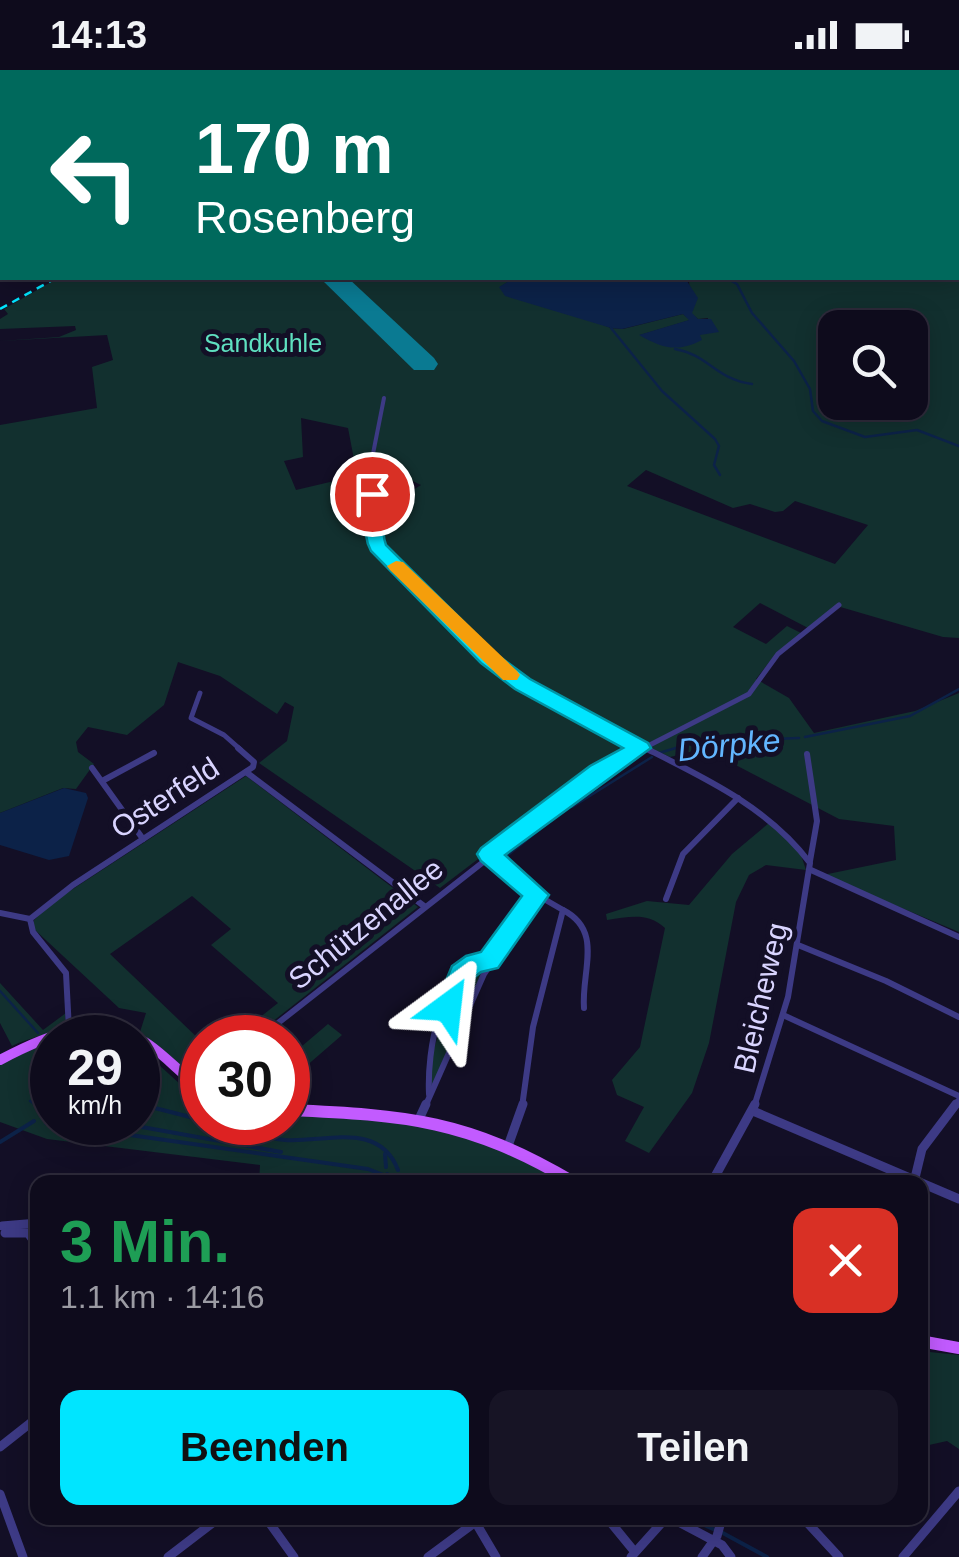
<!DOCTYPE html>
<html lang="de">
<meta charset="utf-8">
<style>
body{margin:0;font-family:Helvetica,sans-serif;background:#171425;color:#f1f3f6;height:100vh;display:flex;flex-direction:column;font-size:38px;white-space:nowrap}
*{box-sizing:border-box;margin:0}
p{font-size:32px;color:#9b9ba3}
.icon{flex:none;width:55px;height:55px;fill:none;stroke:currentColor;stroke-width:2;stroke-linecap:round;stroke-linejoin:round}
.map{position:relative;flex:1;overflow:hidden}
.details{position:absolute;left:30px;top:1105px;width:898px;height:350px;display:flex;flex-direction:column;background:#0e0b1c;border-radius:20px;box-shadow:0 5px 25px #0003,0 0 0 2px #2e2b3b}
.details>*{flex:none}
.banner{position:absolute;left:0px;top:0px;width:960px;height:210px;box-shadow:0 5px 25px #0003,0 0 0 2px #2e2b3b;background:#00695c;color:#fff;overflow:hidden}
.fabs{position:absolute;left:818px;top:240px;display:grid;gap:20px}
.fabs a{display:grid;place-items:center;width:110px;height:110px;border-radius:20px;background:#0e0b1c;box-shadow:0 5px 25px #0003,0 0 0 2px #2e2b3b;font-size:50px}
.speed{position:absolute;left:30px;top:945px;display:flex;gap:20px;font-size:50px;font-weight:700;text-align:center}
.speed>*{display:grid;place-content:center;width:130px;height:130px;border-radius:50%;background:#0e0b1c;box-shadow:0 5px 25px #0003,0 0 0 2px #2e2b3b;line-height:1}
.speed small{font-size:25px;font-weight:400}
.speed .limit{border:15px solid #d22;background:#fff;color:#111}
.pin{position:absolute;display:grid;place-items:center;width:85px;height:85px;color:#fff;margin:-42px;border:5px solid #fff;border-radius:50%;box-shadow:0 2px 10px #0007}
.me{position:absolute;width:110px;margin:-55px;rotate:30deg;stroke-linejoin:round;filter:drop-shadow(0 0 8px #0008)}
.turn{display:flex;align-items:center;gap:35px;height:210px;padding:0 30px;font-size:45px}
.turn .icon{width:130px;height:130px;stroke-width:2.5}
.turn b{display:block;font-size:70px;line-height:85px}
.round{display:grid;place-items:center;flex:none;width:105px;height:105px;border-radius:20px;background:#171425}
.summary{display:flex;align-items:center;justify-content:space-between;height:170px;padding:0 30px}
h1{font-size:60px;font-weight:700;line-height:75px;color:#1e9e55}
.cta{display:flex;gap:20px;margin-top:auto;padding:20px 30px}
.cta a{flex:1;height:115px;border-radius:20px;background:#00e5ff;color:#111;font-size:40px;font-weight:700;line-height:115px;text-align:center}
.cta a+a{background:#171425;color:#f1f3f6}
.status{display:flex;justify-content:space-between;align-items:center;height:70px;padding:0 50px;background:#0e0b1c;direction:ltr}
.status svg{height:28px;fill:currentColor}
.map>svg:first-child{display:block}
.green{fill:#12302f;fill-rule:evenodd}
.water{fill:#0c2248}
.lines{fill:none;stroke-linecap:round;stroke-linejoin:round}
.stream-far1{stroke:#0c2248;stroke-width:2.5}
.stream{stroke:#0c2248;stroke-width:4}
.runway{fill:#0a7a92;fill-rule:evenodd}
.minor-tunnel{stroke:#312d47;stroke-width:9;stroke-dasharray:9 4;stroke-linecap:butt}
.minor-far3{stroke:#3d3a85;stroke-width:4}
.minor-far2{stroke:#3d3a85;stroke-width:5}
.minor-far1{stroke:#3d3a85;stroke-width:6}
.minor{stroke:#3d3a85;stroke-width:9}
.secondary{stroke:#6f6bff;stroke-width:5}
.primary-far2{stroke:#c25bff;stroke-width:5}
.primary-far1{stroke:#c25bff;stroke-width:10}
.primary{stroke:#c25bff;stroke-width:12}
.rail{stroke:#00e5ff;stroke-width:2.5;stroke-dasharray:8 6;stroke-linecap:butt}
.route{fill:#00e5ff;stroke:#0095a6;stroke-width:2.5}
.slow{fill:#f59e0b}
.labels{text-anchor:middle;stroke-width:10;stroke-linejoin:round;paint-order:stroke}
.far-park-label{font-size:25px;fill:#5fe0c0;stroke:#130f26}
.street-label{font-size:30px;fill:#d9d4ff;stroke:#130f26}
.water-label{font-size:32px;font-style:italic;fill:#62b6ff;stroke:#130f26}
</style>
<div class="status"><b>14:13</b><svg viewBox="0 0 49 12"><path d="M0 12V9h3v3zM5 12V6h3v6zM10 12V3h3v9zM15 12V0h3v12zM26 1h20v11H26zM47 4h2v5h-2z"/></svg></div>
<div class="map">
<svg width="959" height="1487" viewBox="0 0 959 1487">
<rect width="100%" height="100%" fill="#130f26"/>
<g class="green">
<path d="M749 0H959V568L943 567 837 536 810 559 760 533 733 557 766 574 787 556 803 564 778 581 756 609 789 628 814 663 915 641 959 623V862L823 805 896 790 894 756 839 749 705 679 670 687 652 679H632L595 700 440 818 259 693 287 671 294 637 285 632 277 644 220 606 178 592 164 635 127 665 88 657 76 672 78 682 94 694 76 719 63 718 0 743V355L97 338 92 297 113 290 107 265 0 271 59 267 76 260 75 256 0 259V249L8 244 4 239 58 208H514L500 217 611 258 623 259 683 244 690 250 640 265H699L705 263 708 248 698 249 691 243 689 210 685 208H958V2H748ZM835 258H910V332H835ZM301 348 348 358 357 405 367 403 385 411 406 408 421 415 384 438 372 470C371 433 383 433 347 408L296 420 284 391 303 387ZM646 400 733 438 750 434 775 442 783 441 795 431 868 455 835 494 627 416Z"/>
<polygon points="246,706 418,837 253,967 235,967 278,933 211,875 231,859 192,826 110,884 202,972 202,1007 196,1007 140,962 146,943 119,938 34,859 34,850 53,832"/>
<path d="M769 753 800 782 806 800 766 795 749 805 736 832 709 973 692 1023 649 1083 625 1071 644 1037 617 1025 612 1010 640 977 665 858C647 842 630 847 607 850L606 844 647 831 689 835 732 784Z"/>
<polygon points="489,891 429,1027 426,1004 454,915 474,893"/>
<path d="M0 913 43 960 66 943 65 952C51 966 29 967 12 976L0 953Z"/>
<polygon points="328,954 342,965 297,1004 288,995 288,988"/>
<polygon points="52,970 52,1052 138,1052 138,976 190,1023 202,1028 202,1052 288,1052 288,1045 358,1045 463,1062 565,1112 259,1112 260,1095 47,1069 0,1052 0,994"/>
<polygon points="920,1281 959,1285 959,1379 947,1371 920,1377 920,1334 928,1331 920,1313"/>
</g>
<g class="water">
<path d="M514 208H685L698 228 692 243 698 249H711L719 262 700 265 702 270C677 283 662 278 639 265L689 250 683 244 622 259 611 258 505 226 499 217Z"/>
<polygon points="64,718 86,723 88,728 69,786 49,790 0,775 0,743"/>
</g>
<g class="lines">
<g class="stream-far1">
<polyline points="726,208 737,214 752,243 794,291 810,319 813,341 822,351 865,367 917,360 959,376"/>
<polyline points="611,258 662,321 715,369 719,376 714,395 720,405"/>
<path d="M675 279C709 285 715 309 752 314"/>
<polyline points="805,667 910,646 959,619"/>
<polyline points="659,683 696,672 799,668"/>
<polyline points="572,737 652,687"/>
<polyline points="503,789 554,748"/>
<polyline points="0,921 38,963"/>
<polyline points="30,1031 39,1037"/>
<polyline points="138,1034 149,1037"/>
</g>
<g class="stream">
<polyline points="35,1034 43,1039"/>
<polyline points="139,1034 202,1050"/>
<polyline points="114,1052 281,1082"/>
<path d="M215 1052C238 1058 261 1068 285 1070 324 1073 379 1050 398 1100"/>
<polyline points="46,1053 368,1099 386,1106"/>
<polyline points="0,1072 34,1051"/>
<polyline points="385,1084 386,1097"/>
<polyline points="387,1104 390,1112"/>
<polyline points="397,1112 398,1107"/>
<polyline points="689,1448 713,1459"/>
<polyline points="721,1462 767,1487"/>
</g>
<polygon class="runway" points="320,208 348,208 434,288 438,294 434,300 414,300"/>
<polyline class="minor-tunnel" points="33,1170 37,1182"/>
<g class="minor-far3">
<polyline points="121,0 139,2"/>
<polyline points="273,0 277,2"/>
<polyline points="431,0 444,2"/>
<polyline points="562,1 566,0"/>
<polyline points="185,2 206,0"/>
<polyline points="503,2 515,0"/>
<polyline points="653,2 679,2"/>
<polyline points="713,2 718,0"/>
<polyline points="370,399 384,328"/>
</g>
<g class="minor-far2">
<polyline points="370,396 371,420 380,441 374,466 378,477 461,563 515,609 650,680"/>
<polyline points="200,623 191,648 224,665 241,680"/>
<polyline points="640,680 749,624 778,584 839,535"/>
</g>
<g class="minor-far1">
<path d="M645 678C705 708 769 738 810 793L788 927 754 1037"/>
<polyline points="807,684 817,751 810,791"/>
<polyline points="92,698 143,769"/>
<polyline points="246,702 424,836"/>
<polyline points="104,710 154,683"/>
<polyline points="489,785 537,825 563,840 533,957 522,1037"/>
<polyline points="811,800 959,867"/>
<polyline points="666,829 683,784 738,728"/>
<path d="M563 840C604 861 581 901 584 938"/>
<polyline points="0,843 30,849"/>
<polyline points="798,875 886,911 959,947"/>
<polyline points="783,945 959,1026"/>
<polyline points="69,960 66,903 33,862 30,849 73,815 253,697 254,692 238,678"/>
<polyline points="259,968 598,702 645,678"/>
<path d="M429 1024C427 981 439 901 488 891"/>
<polyline points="425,1037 484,904 537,825"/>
<polyline points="954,1037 959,1030"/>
</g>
<g class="minor">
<polyline points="753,1041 959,1129"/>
<polyline points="420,1047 426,1034"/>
<polyline points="508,1076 523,1034"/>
<polyline points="712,1112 755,1034"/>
<polyline points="781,1112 789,1112"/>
<polyline points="914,1112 922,1079 956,1034"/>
<polyline points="2,1156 38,1153"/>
<polyline points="5,1163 28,1163 33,1170"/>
<polyline points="0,1377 38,1347"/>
<polyline points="0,1424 23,1487"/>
<polyline points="266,1448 294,1487"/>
<polyline points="473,1448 496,1487"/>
<polyline points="607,1448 634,1481"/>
<polyline points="671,1448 722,1475 731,1487"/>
<polyline points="803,1448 839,1487"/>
<polyline points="168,1487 219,1448"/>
<polyline points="428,1487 481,1448"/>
<polyline points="631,1487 666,1448"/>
<polyline points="702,1487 717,1466 722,1448"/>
<polyline points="903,1487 959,1421"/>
</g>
<polyline class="secondary" points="62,0 66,2"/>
<polyline class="primary-far2" points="289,2 294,0"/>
<path class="primary-far1" d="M0 990C45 966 101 941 148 974 167 987 183 1006 202 1019"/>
<g class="primary">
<path d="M288 1040C407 1045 468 1050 573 1112"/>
<polyline points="920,1271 959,1278"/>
</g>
<g class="rail">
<polyline points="309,2 314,0"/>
<polyline points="339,2 344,0"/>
<polyline points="0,239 56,208"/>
</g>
</g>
<path class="route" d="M372 419 378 420C394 447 378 453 386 475L496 584 530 609 648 673 651 678 505 785 549 825 498 898 481 902 471 910 457 944 448 948 438 944 435 937 452 896 466 886 481 882 522 826 481 791 477 784 481 778 590 696 623 678 515 619 481 593 371 481C359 459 374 449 363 424Z"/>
<polygon class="slow" points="396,491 403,492 517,601 520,605 517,610 503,610 390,500 387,496"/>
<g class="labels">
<g class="far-park-label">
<text x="263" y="282">Sandkuhle</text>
</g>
<g class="street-label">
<text transform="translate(165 728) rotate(-33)" y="10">Osterfeld</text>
<text transform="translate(366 854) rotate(-39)" y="10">Schützenallee</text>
<text transform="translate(761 928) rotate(-77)" y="10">Bleicheweg</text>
</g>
<g class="water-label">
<text transform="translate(729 675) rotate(-6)" y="11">Dörpke</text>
</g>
</g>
</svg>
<div class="fabs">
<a><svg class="icon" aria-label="search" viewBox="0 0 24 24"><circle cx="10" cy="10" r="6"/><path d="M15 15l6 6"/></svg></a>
</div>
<div class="speed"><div>29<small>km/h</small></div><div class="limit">30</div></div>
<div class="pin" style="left:372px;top:424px;background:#d93025"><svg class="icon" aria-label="arrive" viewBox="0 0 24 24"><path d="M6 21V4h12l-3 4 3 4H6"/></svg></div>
<svg class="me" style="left:448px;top:937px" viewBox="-20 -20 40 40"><path d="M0-17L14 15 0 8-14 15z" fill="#00e5ff" stroke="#fff" stroke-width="4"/></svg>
<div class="banner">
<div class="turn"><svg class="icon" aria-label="left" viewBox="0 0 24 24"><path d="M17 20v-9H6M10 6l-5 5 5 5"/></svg><div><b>170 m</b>Rosenberg</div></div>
</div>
<section class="details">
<div class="summary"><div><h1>3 Min.</h1><p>1.1 km · 14:16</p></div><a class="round" style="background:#d93025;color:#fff"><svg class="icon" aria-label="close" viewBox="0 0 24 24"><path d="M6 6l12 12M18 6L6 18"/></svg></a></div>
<div class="cta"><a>Beenden</a><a>Teilen</a></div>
</section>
</div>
